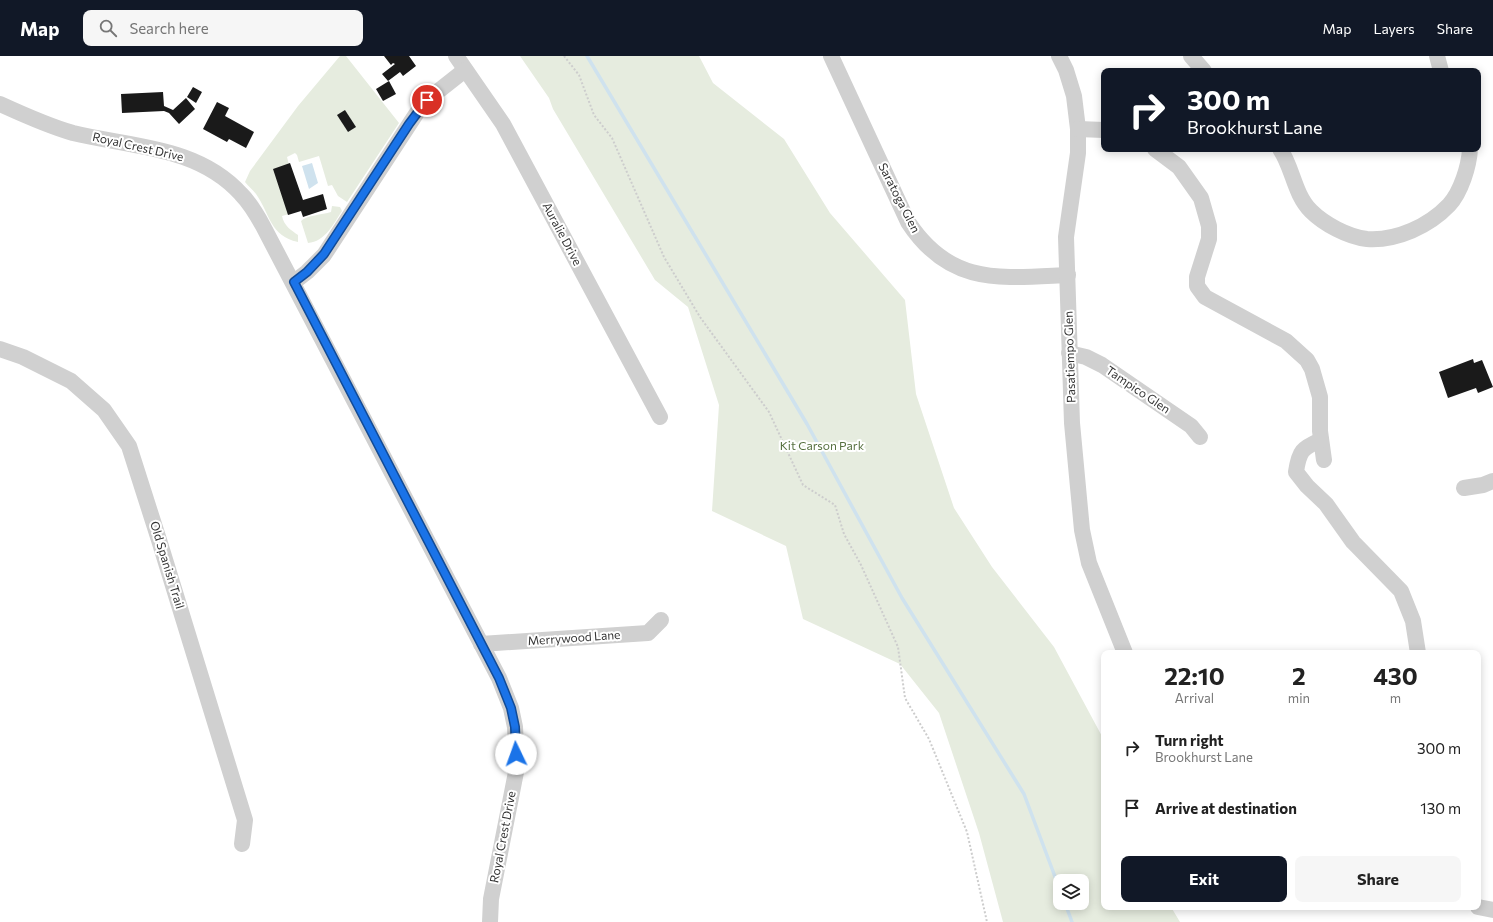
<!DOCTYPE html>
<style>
body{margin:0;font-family:Commissioner,sans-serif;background:#f6f6f6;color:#222;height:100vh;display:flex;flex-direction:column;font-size:15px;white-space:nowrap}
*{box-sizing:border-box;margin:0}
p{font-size:13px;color:#767676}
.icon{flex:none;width:22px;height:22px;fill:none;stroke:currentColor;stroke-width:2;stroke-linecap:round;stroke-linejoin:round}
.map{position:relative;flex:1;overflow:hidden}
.panel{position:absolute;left:1101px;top:594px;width:380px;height:260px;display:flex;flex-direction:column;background:#fff;border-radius:8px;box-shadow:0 2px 10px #0003}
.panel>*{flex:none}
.guide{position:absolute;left:1101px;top:12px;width:380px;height:84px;border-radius:8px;box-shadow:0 2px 10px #0003;background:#111827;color:#fff;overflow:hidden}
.buttons{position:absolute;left:1053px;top:818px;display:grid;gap:8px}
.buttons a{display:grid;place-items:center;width:36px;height:36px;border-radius:8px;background:#fff;box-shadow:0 2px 10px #0003;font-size:20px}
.pin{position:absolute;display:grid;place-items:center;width:34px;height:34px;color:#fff;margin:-17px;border:2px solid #fff;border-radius:50%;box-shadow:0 1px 4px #0007}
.me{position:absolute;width:44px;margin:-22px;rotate:357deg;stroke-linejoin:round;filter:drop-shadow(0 0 3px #0008)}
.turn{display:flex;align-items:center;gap:14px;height:84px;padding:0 20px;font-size:18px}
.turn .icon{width:52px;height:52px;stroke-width:2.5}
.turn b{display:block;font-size:28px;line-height:34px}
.eta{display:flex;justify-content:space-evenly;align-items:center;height:68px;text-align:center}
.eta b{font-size:24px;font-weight:700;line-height:28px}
.primary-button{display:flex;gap:8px;margin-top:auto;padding:8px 20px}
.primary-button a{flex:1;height:46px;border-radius:8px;background:#111827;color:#fff;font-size:16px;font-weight:700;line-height:46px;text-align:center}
.primary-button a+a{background:#f6f6f6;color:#222}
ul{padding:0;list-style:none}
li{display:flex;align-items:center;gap:12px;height:60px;padding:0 20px}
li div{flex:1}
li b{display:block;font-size:15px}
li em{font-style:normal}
header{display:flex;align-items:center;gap:24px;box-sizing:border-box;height:56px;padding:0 20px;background:#111827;color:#fff}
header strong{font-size:19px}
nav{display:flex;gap:22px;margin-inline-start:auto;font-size:14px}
.search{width:280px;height:36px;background:#f6f6f6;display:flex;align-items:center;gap:10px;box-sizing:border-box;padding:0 14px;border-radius:8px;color:#767676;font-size:15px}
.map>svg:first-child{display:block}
.green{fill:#e6ecdf;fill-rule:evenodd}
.water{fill:#cfe2ee}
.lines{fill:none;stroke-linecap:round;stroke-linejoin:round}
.stream{stroke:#cfe2ee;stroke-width:3.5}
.building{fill:#1a1a1a}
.path{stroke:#cdcdcd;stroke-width:2;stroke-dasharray:2 2;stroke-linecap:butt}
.minor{stroke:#d0d0d0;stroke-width:16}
.route-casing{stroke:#114b97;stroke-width:10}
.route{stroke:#1a73e8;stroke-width:7}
.labels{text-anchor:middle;stroke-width:4;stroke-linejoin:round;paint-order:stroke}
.street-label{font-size:12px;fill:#333;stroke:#fff}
.park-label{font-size:12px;fill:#56703f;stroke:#fff}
</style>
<header>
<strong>Map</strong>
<div class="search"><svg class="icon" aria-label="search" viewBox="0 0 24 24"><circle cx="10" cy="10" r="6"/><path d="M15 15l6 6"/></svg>Search here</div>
<nav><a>Map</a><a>Layers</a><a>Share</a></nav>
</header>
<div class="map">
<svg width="1493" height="866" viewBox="0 0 1493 866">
<rect width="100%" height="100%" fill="#fff"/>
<g class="green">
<path d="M340 0H346L399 67 347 146 338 140 332 129 328 130 319 100 299 106 297 99 295 97 287 101 289 109V158L282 160C284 170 291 174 298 179V186C270 180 270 158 256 138 253 134 248 130 245 126L250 115 298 50Z"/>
<path d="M520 0H699L713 27 784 83 830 157 905 244 916 338 954 452 992 511 1054 591 1104 684V851H1171L1180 866H1003L979 777 939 657 900 608 803 563 786 490 712 455 719 349 688 251 655 224 553 53 549 42ZM1060 825H1082V847H1060Z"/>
<path d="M332 150 340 151 342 155C334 167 325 186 308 187L301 165C307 159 322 159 331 156Z"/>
</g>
<polygon class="water" points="312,107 318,127 309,133 302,110"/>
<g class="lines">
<g class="stream">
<polyline points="587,0 807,368 902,542 1024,738 1060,834"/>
<polyline points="1065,847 1072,866"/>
</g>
</g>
<g class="building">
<polygon points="384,0 409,0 416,10 403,20 400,16 388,25 382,18 395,8 393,7 391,9"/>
<polygon points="389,25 396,38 383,45 376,33"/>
<polygon points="193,31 202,36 196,47 187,41"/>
<polygon points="163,36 164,50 173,54 186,42 195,53 179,68 169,57 164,55 122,57 121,38"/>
<polygon points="217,46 229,52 225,60 254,76 246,92 229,83 227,86 203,73"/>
<polygon points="345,54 356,71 348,76 337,59"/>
<polygon points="290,107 303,144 323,138 327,153 303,161 301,155 288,159 273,113"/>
<polygon points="1473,303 1474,307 1482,304 1493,331 1478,337 1476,332 1448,342 1439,316"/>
</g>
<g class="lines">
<polyline class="path" points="564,0 579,19 594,59 612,82 664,201 700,261 769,356 803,429 835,449 844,478 861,509 898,591 905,642 929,683 967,776 987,866"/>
<g class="minor">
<polyline points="456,0 503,68 660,361"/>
<path d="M831 0 908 166C950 230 1000 222 1068 219"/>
<polyline points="1059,0 1066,14 1074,40 1078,73 1078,97 1066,181 1072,367 1082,474 1089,507 1125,597"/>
<polyline points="1191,0 1204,15"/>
<polyline points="1437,0 1441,15"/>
<path d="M0 48C24 59 48 70 73 77 131 91 198 90 241 138 250 147 257 159 263 170L499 622 511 652 515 671 517 711 491 843 490 866"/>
<polyline points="1078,73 1104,74"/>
<polyline points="1155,93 1179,111 1201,142 1209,170 1209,183 1197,221 1197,230 1205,241 1286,285 1307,304 1312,313 1320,341 1320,375 1324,404"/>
<path d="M1280 93C1293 112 1294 138 1311 155 1324 168 1348 181 1367 183 1397 185 1429 170 1449 149 1461 136 1469 110 1470 93"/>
<polyline points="294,226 307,216 324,199 420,52 427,44 465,14"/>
<polyline points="0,293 23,301 71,325 104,354 129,390 159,484 245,764 242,788"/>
<polyline points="1069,297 1086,301 1102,309 1191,370 1200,381"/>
<path d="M1321 384C1302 392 1299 395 1296 416L1307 430 1326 448 1353 486 1401 535 1413 565 1418 597"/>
<polyline points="1464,432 1483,429 1493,425"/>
<polyline points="481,588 648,577 661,564"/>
<polyline points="1478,851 1493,854"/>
</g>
</g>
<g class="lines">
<g class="route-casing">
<polyline id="route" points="427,44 409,68 324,198 307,216 294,226 499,622 511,652 515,671 516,698"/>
</g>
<use href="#route" class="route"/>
</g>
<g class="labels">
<g class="street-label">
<text transform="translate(138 91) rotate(13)" y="4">Royal Crest Drive</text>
<text transform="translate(899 142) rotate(63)" y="4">Saratoga Glen</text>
<text transform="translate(562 178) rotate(62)" y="4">Auralie Drive</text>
<text transform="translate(1070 301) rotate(-92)" y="4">Pasatiempo Glen</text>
<text transform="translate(1138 334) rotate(34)" y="4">Tampico Glen</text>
<text transform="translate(167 509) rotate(73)" y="4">Old Spanish Trail</text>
<text transform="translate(574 582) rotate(-4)" y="4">Merrywood Lane</text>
<text transform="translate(503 781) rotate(-79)" y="4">Royal Crest Drive</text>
</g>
<g class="park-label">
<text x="822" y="394">Kit Carson Park</text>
</g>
</g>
</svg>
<div class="buttons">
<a><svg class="icon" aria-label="layers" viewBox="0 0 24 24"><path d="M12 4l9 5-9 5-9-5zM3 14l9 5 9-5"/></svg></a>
</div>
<div class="pin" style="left:427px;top:44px;background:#d93025"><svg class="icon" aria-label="arrive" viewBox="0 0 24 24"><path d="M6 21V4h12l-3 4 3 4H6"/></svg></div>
<svg class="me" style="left:516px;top:698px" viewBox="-20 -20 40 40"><circle r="19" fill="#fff"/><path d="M0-13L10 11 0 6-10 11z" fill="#1a73e8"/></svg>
<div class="guide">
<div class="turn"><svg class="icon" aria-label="right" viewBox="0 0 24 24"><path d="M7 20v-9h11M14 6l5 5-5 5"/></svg><div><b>300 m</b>Brookhurst Lane</div></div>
</div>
<section class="panel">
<div class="eta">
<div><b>22:10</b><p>Arrival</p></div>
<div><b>2</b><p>min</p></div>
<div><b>430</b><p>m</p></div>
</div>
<ul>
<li><svg class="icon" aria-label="right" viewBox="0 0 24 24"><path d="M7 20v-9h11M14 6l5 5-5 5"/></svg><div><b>Turn right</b><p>Brookhurst Lane</p></div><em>300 m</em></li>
<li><svg class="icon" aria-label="arrive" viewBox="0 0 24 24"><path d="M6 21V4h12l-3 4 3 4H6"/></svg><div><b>Arrive at destination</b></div><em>130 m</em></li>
</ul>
<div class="primary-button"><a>Exit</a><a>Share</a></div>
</section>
</div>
